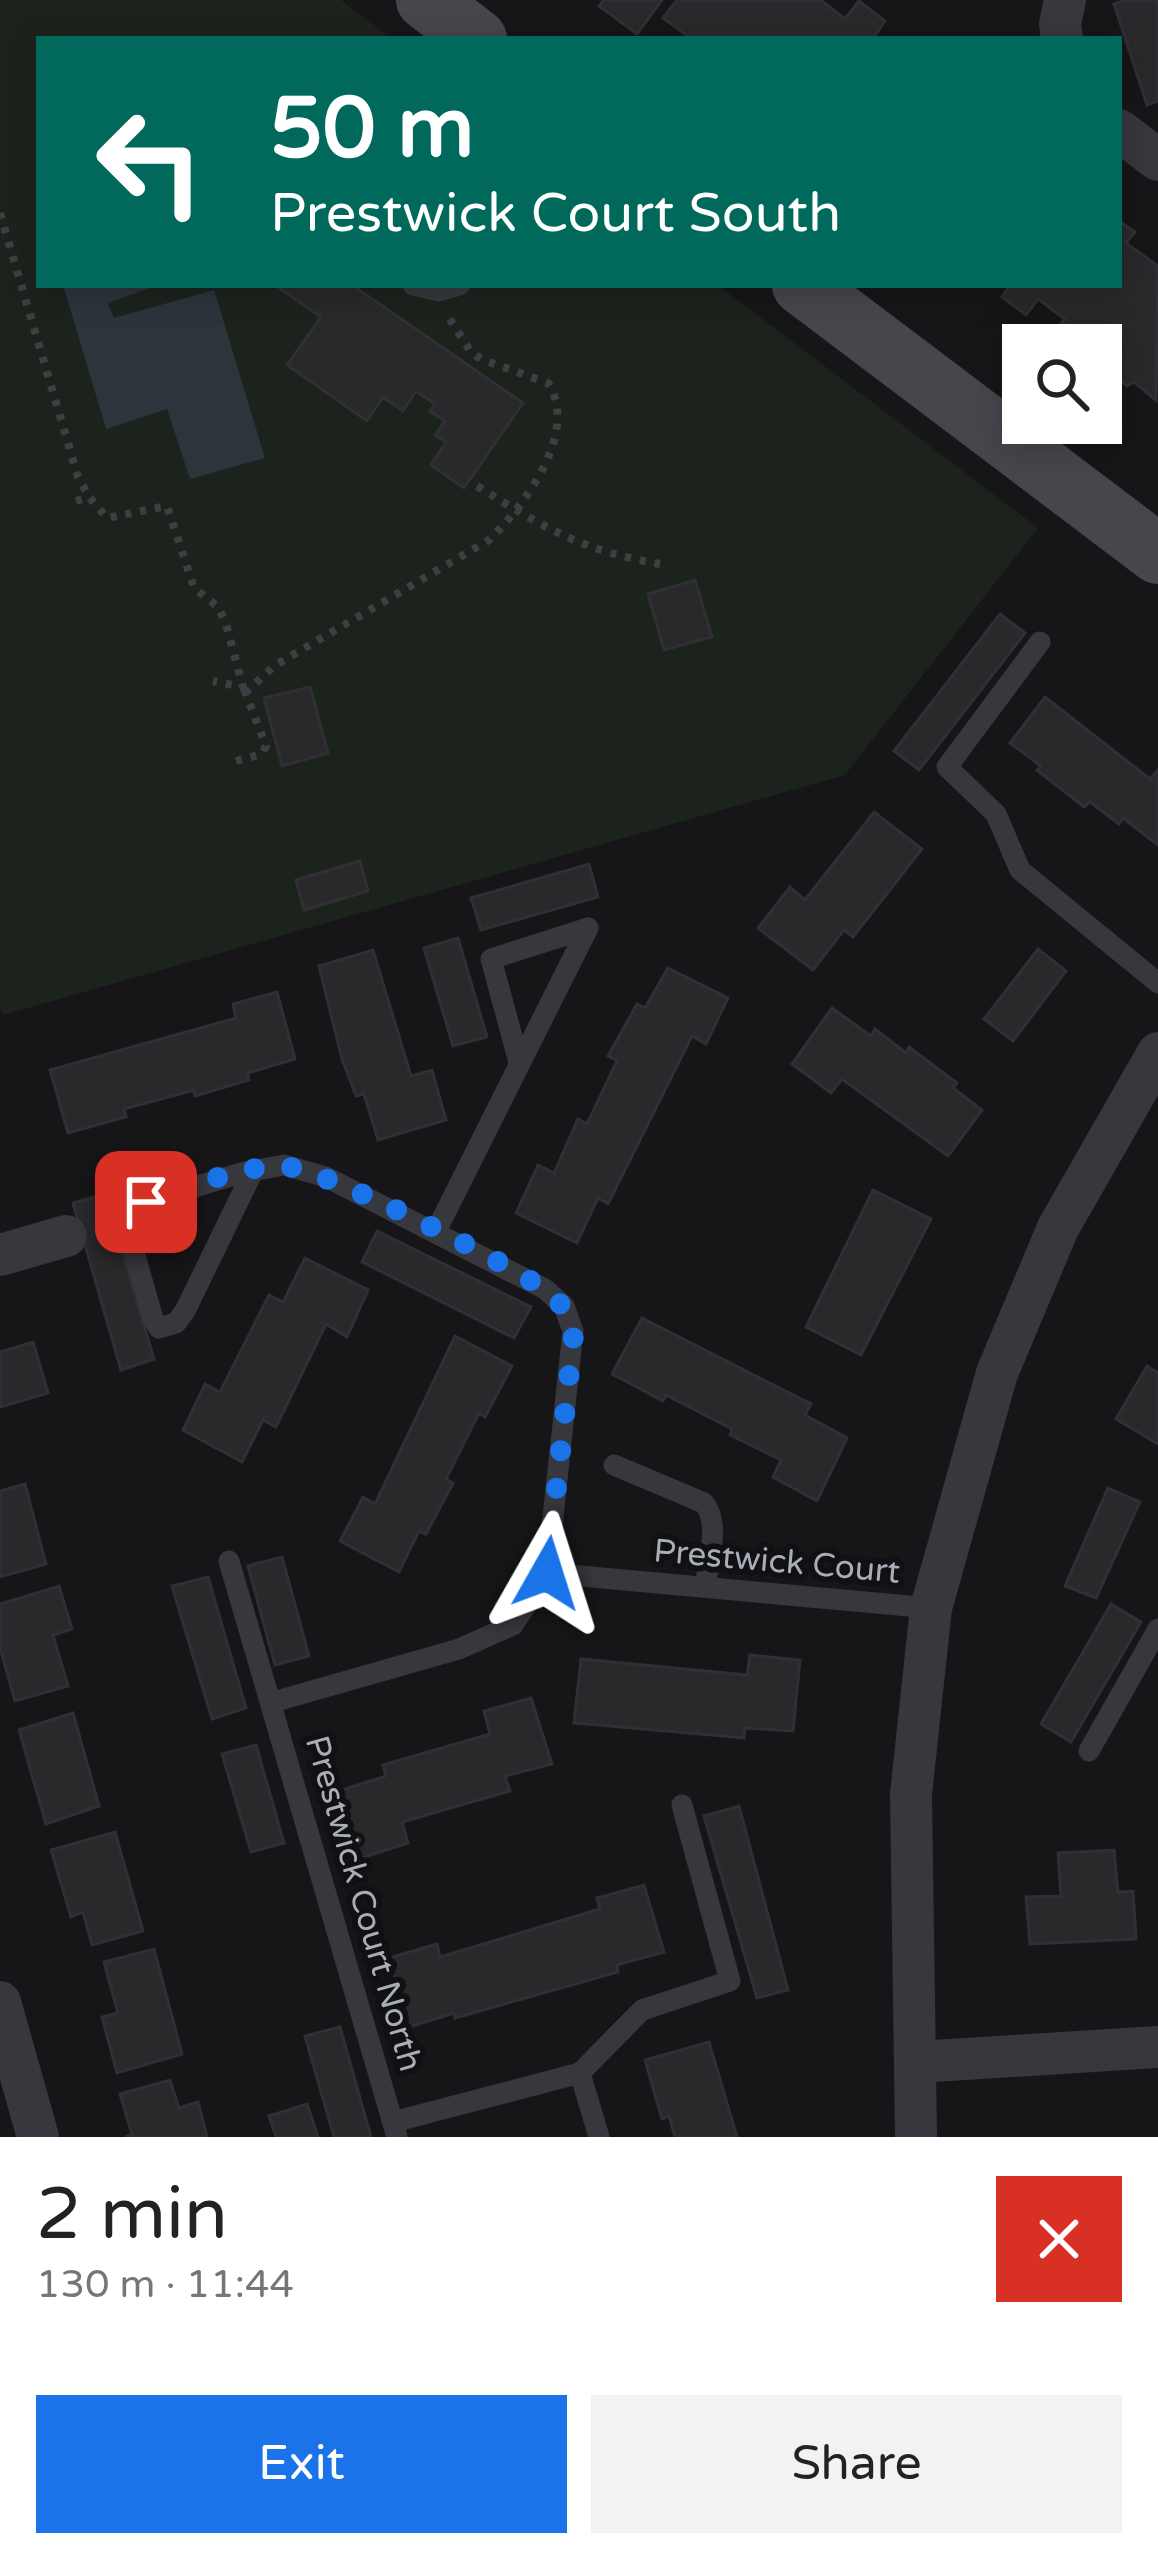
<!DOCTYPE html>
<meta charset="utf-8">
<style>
body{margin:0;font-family:"Varela Round",sans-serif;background:#f2f2f2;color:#222;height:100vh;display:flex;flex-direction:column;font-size:45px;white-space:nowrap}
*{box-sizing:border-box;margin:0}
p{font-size:39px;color:#767676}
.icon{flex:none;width:66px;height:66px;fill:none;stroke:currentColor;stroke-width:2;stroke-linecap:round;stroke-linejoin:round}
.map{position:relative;height:2137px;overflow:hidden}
.side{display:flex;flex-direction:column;background:#fff;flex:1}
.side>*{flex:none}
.hud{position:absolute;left:36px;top:36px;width:1086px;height:252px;border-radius:0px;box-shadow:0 6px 30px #0003;background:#00695c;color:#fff;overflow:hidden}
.buttons{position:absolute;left:1002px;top:324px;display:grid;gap:24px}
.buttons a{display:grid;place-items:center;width:120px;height:120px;border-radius:0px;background:#fff;box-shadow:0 6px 30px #0003;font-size:60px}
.pin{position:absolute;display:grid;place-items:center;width:102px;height:102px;color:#fff;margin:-51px;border-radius:24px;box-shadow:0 6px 18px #0006}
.me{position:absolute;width:132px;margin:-66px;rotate:6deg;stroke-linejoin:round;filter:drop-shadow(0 0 9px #0008)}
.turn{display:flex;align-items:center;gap:42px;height:252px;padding:0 36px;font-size:54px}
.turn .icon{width:156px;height:156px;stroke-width:2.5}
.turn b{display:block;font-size:84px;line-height:102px}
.round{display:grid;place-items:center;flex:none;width:126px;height:126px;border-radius:0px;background:#f2f2f2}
.overview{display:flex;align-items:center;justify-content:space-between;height:204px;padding:0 36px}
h1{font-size:72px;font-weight:600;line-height:90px}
.cta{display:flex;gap:24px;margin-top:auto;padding:24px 36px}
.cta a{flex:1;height:138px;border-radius:0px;background:#1a73e8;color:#fff;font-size:48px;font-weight:600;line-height:138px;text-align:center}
.cta a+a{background:#f2f2f2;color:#222}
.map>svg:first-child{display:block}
.green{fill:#1c231d}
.water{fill:#2c353c}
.building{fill:#29292c;stroke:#303034;stroke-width:3}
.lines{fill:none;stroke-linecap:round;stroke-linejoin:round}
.path{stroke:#3d3f44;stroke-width:8;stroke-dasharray:6 9;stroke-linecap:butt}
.lane{stroke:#37383d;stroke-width:21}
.street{stroke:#37383d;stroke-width:42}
.secondary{stroke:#45474d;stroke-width:60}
.route{stroke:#1a73e8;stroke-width:21;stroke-dasharray:0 37.8}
.labels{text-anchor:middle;stroke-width:12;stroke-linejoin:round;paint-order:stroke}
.street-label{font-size:33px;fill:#a8adb8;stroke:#111113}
</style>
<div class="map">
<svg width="1158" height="2137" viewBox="0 0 1158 2137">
<rect width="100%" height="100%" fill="#161618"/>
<polygon class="green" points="0,0 341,0 392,39 39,39 39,285 718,285 1038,528 845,775 3,1015 0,1005"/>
<polygon class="water" points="63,285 158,285 108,303 114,318 214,290 265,458 190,479 167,409 106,429"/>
<g class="building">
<polygon points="604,0 662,0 637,34 599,6"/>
<polygon points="677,0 821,0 845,19 859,1 885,21 874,37 877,39 692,39 663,18"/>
<polygon points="1126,0 1158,0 1158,101 1147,105 1114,4"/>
<polygon points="1119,221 1135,232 1126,243 1158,266 1156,400 1134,382 1127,386 1113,374 1101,385 1101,345 1082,345 1059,326 1065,319 1038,299 1026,315 1002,297 1010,285 1119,285"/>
<polygon points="275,285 352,285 523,403 464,488 431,465 446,442 435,435 445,421 430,411 435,404 416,391 403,411 383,397 367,421 287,365 321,317"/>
<polygon points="695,580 712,637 664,650 648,594"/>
<polygon points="1000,614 1025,633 919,770 894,751"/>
<polygon points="310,687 328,753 282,766 264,698"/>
<polygon points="1045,697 1150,779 1158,770 1158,845 1123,818 1119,824 1090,802 1084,807 1037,770 1041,766 1010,743"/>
<polygon points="874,812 922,849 853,937 844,930 813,970 758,928 790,887 805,900"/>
<polygon points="360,861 368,891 304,910 296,880"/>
<polygon points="589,864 598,897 481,930 471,898"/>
<polygon points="458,938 487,1037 453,1046 424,948"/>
<polygon points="1038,949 1066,971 1013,1041 984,1019"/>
<polygon points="373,950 411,1076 432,1070 446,1120 378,1140 364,1094 356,1096 342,1059 319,966"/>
<polygon points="668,968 728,998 706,1044 692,1036 608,1204 598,1198 577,1243 516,1213 538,1165 554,1173 578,1119 587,1124 617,1061 608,1056 637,1004 645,1008"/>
<polygon points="277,992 295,1059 248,1073 249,1080 195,1096 194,1090 124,1109 126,1117 68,1133 50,1070 236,1018 233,1004"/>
<polygon points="832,1008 871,1036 875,1029 906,1053 909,1047 957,1083 953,1088 982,1110 948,1156 842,1079 831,1093 792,1064"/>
<polygon points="873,1190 931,1219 861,1355 806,1327"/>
<polygon points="105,1194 154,1359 121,1370 73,1203"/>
<polygon points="377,1231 531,1307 514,1338 362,1262"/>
<polygon points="305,1258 368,1290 347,1337 326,1324 276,1427 263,1420 242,1462 183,1430 205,1384 220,1392 269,1295 283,1302"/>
<polygon points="642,1318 811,1404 805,1415 847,1438 817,1501 773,1477 781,1460 730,1435 732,1429 666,1395 663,1401 612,1374"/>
<polygon points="455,1336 512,1366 485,1417 479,1413 446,1479 453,1483 426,1534 419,1531 399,1572 340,1541 363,1497 375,1504"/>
<polygon points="33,1342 48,1393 0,1407 0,1352"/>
<polygon points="1147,1366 1158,1373 1158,1444 1116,1419"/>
<polygon points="25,1484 46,1564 0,1577 0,1491"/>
<polygon points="1108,1488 1140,1502 1096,1598 1065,1586"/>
<polygon points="282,1557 309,1656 275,1665 248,1566"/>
<polygon points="208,1577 246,1708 212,1719 172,1586"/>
<polygon points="59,1586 72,1629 53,1635 68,1686 15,1701 0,1648 0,1604"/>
<polygon points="1111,1604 1141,1622 1071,1742 1041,1724"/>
<polygon points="750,1655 800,1660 793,1731 745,1728 744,1738 574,1723 581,1659 747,1675"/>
<polygon points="531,1698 552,1764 505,1776 510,1791 402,1822 408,1843 361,1858 342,1790 386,1776 383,1765 490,1734 484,1711"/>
<polygon points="73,1713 99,1806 46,1824 19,1730"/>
<polygon points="256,1745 284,1843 251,1852 222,1754"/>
<polygon points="739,1806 788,1990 757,1998 704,1816"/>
<polygon points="115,1832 143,1931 92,1945 83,1912 71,1917 51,1850"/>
<polygon points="1114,1850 1118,1892 1133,1891 1136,1939 1030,1944 1026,1897 1061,1896 1058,1853"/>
<polygon points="644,1885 664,1952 617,1965 618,1972 455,2018 454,2013 409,2027 389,1958 437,1944 440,1957 600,1909 597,1898"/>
<polygon points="154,1949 182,2054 117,2073 102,2017 118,2013 104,1962"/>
<polygon points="340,2027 371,2137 334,2137 305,2036"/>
<polygon points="709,2042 737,2137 675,2137 669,2116 662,2119 645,2060"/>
<polygon points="170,2080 179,2108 198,2102 207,2137 126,2137 132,2134 120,2094"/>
<polygon points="307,2104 318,2137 276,2137 269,2116"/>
</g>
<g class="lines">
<g class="path">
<polyline points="0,213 78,477 89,497"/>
<path d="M477 486C545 528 580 550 660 564"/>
<polyline points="76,501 89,497 107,518 167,506 194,588 218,607 226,624 243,687 213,681"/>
<path d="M245 693 274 666 489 540C524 506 580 432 548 383L481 359 471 352 449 318 445 317"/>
<polyline points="236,761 262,754 266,746 244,689"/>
</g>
<g class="lane">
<polyline points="413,285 439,291 460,285"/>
<polyline points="1040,642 947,767 996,814 1020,870 1158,983"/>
<polyline points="519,1062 491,959 588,928"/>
<polyline points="253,1171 185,1311 176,1323 159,1328 153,1319 122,1209 241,1173 284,1165 326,1177 545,1289 564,1306 573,1331 547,1573 513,1625 459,1649 273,1702"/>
<polyline points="436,1231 588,928"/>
<path d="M614 1465 704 1503C721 1524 708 1561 705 1587"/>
<polyline points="229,1561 397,2137"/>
<polyline points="547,1573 931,1608"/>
<polyline points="1089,1751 1158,1629"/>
<polyline points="580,2073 599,2137"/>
<polyline points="393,2122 580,2073 642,2010 730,1981 682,1805"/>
</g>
<g class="street">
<polyline points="1062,39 1060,24 1065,0"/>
<polyline points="1119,130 1158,160"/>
<polyline points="0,1255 66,1236"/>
<polyline points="0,2002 38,2137"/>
<polyline points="917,2062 1158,2047"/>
<polyline points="916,2137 911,1794 931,1608 997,1373 1058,1228 1158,1053"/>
</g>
<g class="secondary">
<polyline points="426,0 477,39"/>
<polyline points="802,285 1158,554"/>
</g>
</g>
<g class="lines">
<path class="route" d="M146 1202C188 1188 236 1167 281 1166 317 1165 517 1267 549 1293 563 1304 567 1314 574 1331L547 1573"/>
</g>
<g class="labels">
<g class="street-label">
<text transform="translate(777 1560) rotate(5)" y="12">Prestwick Court</text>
<text transform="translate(365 1903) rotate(74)" y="12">Prestwick Court North</text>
</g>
</g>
</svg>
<div class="buttons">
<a><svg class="icon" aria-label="search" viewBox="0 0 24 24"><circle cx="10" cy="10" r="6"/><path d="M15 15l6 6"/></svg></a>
</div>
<div class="pin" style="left:146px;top:1202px;background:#d93025"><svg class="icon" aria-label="arrive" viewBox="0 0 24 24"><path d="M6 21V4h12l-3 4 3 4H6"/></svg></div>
<svg class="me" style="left:547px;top:1573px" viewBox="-20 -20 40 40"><path d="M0-17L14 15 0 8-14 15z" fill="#1a73e8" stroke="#fff" stroke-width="4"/></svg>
<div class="hud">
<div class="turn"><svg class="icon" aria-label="left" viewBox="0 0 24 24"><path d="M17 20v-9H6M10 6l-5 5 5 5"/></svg><div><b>50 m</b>Prestwick Court South</div></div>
</div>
</div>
<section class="side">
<div class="overview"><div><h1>2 min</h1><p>130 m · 11:44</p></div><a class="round" style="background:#d93025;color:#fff"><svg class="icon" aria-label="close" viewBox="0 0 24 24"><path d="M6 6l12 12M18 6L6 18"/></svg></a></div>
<div class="cta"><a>Exit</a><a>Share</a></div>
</section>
